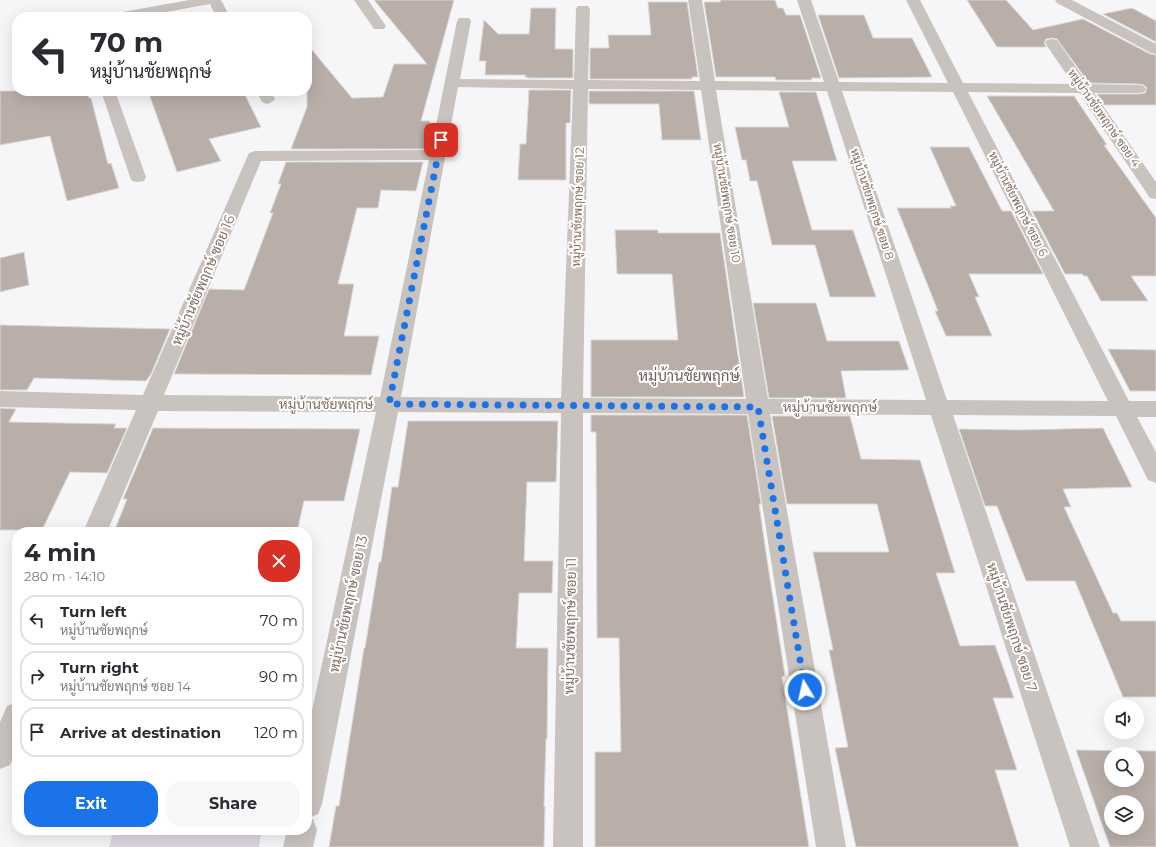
<!DOCTYPE html>
<meta charset="utf-8">
<style>
body{margin:0;font-family:Montserrat,Sarabun,sans-serif;background:#f7f7f7;color:#2b2b33;height:100vh;display:flex;flex-direction:column;font-size:15px;white-space:nowrap}
*{box-sizing:border-box;margin:0}
p{font-size:13px;color:#7c7c81}
.icon{flex:none;width:22px;height:22px;fill:none;stroke:currentColor;stroke-width:2;stroke-linecap:round;stroke-linejoin:round}
.map{position:relative;flex:1;overflow:hidden}
.drawer{position:absolute;left:12px;top:527px;width:300px;height:308px;display:flex;flex-direction:column;background:#fff;border-radius:16px;box-shadow:0 4px 16px #0002}
.drawer>*{flex:none}
.guide{position:absolute;left:12px;top:12px;width:300px;height:84px;border-radius:16px;box-shadow:0 4px 16px #0002;background:#fff;color:#2b2b33;overflow:hidden}
.buttons{position:absolute;left:1104px;top:699px;display:grid;gap:8px}
.buttons a{display:grid;place-items:center;width:40px;height:40px;border-radius:50%;background:#fff;box-shadow:0 4px 16px #0002;font-size:20px}
.pin{position:absolute;display:grid;place-items:center;width:34px;height:34px;color:#fff;margin:-17px;border-radius:8px;box-shadow:0 2px 6px #0006}
.me{position:absolute;width:44px;margin:-22px;rotate:351deg;stroke-linejoin:round;filter:drop-shadow(0 0 3px #0008)}
.turn{display:flex;align-items:center;gap:14px;height:84px;padding:0 12px;font-size:18px}
.turn .icon{width:52px;height:52px;stroke-width:2.5}
.turn b{display:block;font-size:28px;line-height:34px}
.round{display:grid;place-items:center;flex:none;width:42px;height:42px;border-radius:16px;background:#f7f7f7}
.head{display:flex;align-items:center;justify-content:space-between;height:68px;padding:0 12px}
h1{font-size:24px;font-weight:700;line-height:30px}
.button{display:flex;gap:8px;margin-top:auto;padding:8px 12px}
.button a{flex:1;height:46px;border-radius:16px;background:#1a73e8;color:#fff;font-size:16px;font-weight:700;line-height:46px;text-align:center}
.button a+a{background:#f7f7f7;color:#2b2b33}
ul{padding:0;list-style:none}
li{display:flex;align-items:center;gap:12px;height:50px;margin:0 8px 6px;padding:0 4px;border:2px solid #e1e1e2;border-radius:16px}
li div{flex:1}
li b{display:block;font-size:15px}
li em{font-style:normal}
.map>svg:first-child{display:block}
.green{fill:#dcd7e1}
.building{fill:#b9aea8;stroke:#d8d9db;fill-rule:evenodd}
.lines{fill:none;stroke-linecap:round;stroke-linejoin:round}
.street{fill:#c9c3bf;fill-rule:evenodd}
.route{stroke:#1a73e8;stroke-width:7;stroke-dasharray:0 12.6}
.labels{text-anchor:middle;stroke-width:4;stroke-linejoin:round;paint-order:stroke}
.far-street-label{font-size:12px;fill:#846f62;stroke:#fff}
.street-label{font-size:14px;fill:#846f62;stroke:#fff}
.neighbourhood-label{font-size:15px;fill:#6e5f54;stroke:#fff}
</style>
<div class="map">
<svg width="1156" height="847" viewBox="0 0 1156 847">
<rect width="100%" height="100%" fill="#f6f6f9"/>
<polygon class="green" points="114,830 262,830 259,847 109,847"/>
<g class="building">
<polygon points="374,0 454,0 421,121 430,121 426,149 291,149 307,107 307,44 352,98 383,97 394,64 427,64"/>
<polygon points="720,0 775,0 778,8 783,8 786,15 800,15 821,78 811,78 812,80 776,80 775,77 716,77 704,2 721,2"/>
<polygon points="967,0 1006,0 1033,30 1083,19 1150,54 1156,55 1156,105 1104,105 1097,94 1139,94 1145,93 1147,88 1144,85 1139,84 1089,83 1057,39 1052,38 1046,39 1044,43 1046,47 997,47"/>
<polygon points="648,2 687,2 698,77 692,77 692,79 590,79 590,48 609,48 608,35 651,35"/>
<polygon points="531,8 556,8 555,49 573,49 573,78 530,78 525,77 526,75 485,75 486,61 479,61 484,20 498,34 529,34"/>
<polygon points="1132,8 1156,21 1156,42 1103,14"/>
<polygon points="818,15 864,15 873,38 912,38 932,77 839,78"/>
<polygon points="529,90 571,90 570,123 566,123 566,180 518,180 520,144 526,144"/>
<polygon points="0,91 82,91 84,96 88,95 89,98 91,98 108,164 111,163 119,188 67,201 50,136 0,145"/>
<polygon points="148,91 243,91 261,127 209,139 221,161 177,172"/>
<polygon points="589,91 694,91 701,140 662,140 659,104 589,104"/>
<polygon points="779,92 816,92 837,161 792,161 812,230 853,230 876,297 830,297 815,245 772,245 757,181 750,181 746,160 742,160 735,127 789,127"/>
<polygon points="987,96 1074,96 1107,145 1104,145 1156,218 1156,276 1131,276 1148,301 1101,301 1087,276 1084,276 1082,274 1065,274 1032,211 1054,211"/>
<polygon points="930,147 969,147 1002,211 1011,211 1043,274 969,274 979,297 975,297 992,336 946,336 935,311 938,311 897,208 951,208 950,206 956,206"/>
<polygon points="286,162 423,162 416,191 381,190 378,208 357,208 338,284 354,284 344,336 379,336 371,375 174,374 209,289 244,290 273,213 270,213 281,184 278,184"/>
<polygon points="615,230 658,230 658,233 720,233 744,397 591,397 591,340 678,340 672,274 617,274"/>
<polygon points="24,252 29,285 0,292 0,258"/>
<polygon points="753,303 816,303 827,341 899,341 909,370 841,371 846,398 769,398"/>
<polygon points="0,325 170,329 151,374 146,381 34,378 27,390 0,390"/>
<polygon points="1108,349 1156,350 1156,391 1130,391"/>
<polygon points="0,408 16,409 9,422 116,424 114,428 127,428 107,473 70,472 42,530 0,530"/>
<polygon points="591,415 747,415 761,504 759,504 766,553 785,676 782,677 809,847 595,847 595,752 621,752 619,638 597,638 596,432 591,432"/>
<polygon points="772,416 850,416 861,459 920,460 955,573 936,573 960,646 995,645 1014,698 993,698 1017,770 995,770 1019,847 856,847 835,748 848,747 829,650 833,650 813,552 889,552 877,504 787,504"/>
<polygon points="408,421 558,421 556,482 527,482 524,561 553,561 552,593 519,593 516,648 548,648 547,739 546,739 544,806 545,807 544,847 329,847 336,806 339,806 364,648 365,648 379,562 381,562 392,487 398,487"/>
<polygon points="153,428 360,429 344,501 304,501 297,532 114,532 127,499 123,499"/>
<polygon points="1103,428 1132,487 1063,489 1071,507 1064,507 1113,613 1117,613 1121,621 1156,621 1156,697 1123,697 1075,581 1026,581 997,506 985,506 959,429 1020,430"/>
<path d="M1076 750 1156 751V847H1110ZM1111 754H1137V780H1111ZM1111 802H1137V828H1111Z"/>
</g>
<g class="lines">
<g class="street">
<polygon points="189,0 221,0 230,17 216,17 210,4 139,17 110,17 112,14 117,13"/>
<polygon points="354,0 368,0 386,26 384,29 374,29"/>
<path d="M688 0H702L715 81 824 82 797 0H811L839 82 948 83 906 0H920L963 83 1073 84 1045 43 1047 40 1052 39 1057 40 1088 84 1139 85 1144 86 1146 89 1144 92 1139 93H1094L1156 182V199L1150 198 1079 93 968 92 1129 401H1156V417H1137L1156 452V483L1148 480 1116 416 953 415 1100 847H1070L931 415 770 414 846 847H816L748 414 583 413V847H553L561 413 398 412 322 804 318 814 309 818 313 819 317 830 313 847H283L287 830H307V734L376 412 158 411 107 532H83L136 410 0 407V391L143 395 249 153 255 151 431 150 457 21 459 18H469L471 21 460 79 574 80 576 9 578 6H588L590 9 588 80 700 81ZM458 87 573 89 561 398 401 397ZM588 89 701 90 746 399 583 398ZM716 90 827 91 926 400 768 399ZM842 91 953 92 1108 401 947 400ZM429 160 380 397 164 395 261 161Z"/>
<polygon points="1055,0 1072,0 1156,44 1156,54 1151,53 1057,3"/>
<polygon points="101,91 115,91 146,177 144,181 138,182 132,181 130,177"/>
<polygon points="256,91 270,91 275,99 272,102 267,104 262,102"/>
<polygon points="17,702 17,749 10,765 0,769 0,722 7,706"/>
</g>
</g>
<g class="lines">
<polyline class="route" points="441,140 389,404 758,407 805,690"/>
</g>
<g class="labels">
<g class="far-street-label">
<text transform="translate(1104 118) rotate(55)" y="4">หมู่บ้านชัยพฤกษ์ ซอย 4</text>
<text transform="translate(727 203) rotate(81)" y="4">หมู่บ้านชัยพฤกษ์ ซอย 10</text>
<text transform="translate(872 204) rotate(72)" y="4">หมู่บ้านชัยพฤกษ์ ซอย 8</text>
<text transform="translate(1018 204) rotate(63)" y="4">หมู่บ้านชัยพฤกษ์ ซอย 6</text>
<text transform="translate(578 207) rotate(-88)" y="4">หมู่บ้านชัยพฤกษ์ ซอย 12</text>
</g>
<g class="street-label">
<text transform="translate(203 280) rotate(-67)" y="5">หมู่บ้านชัยพฤกษ์ ซอย 16</text>
<text x="326" y="409">หมู่บ้านชัยพฤกษ์</text>
<text x="830" y="412">หมู่บ้านชัยพฤกษ์</text>
<text transform="translate(348 604) rotate(-78)" y="5">หมู่บ้านชัยพฤกษ์ ซอย 13</text>
<text transform="translate(570 626) rotate(-89)" y="5">หมู่บ้านชัยพฤกษ์ ซอย 11</text>
<text transform="translate(1012 627) rotate(72)" y="5">หมู่บ้านชัยพฤกษ์ ซอย 7</text>
</g>
<g class="neighbourhood-label">
<text x="689" y="381">หมู่บ้านชัยพฤกษ์</text>
</g>
</g>
</svg>
<div class="buttons">
<a><svg class="icon" aria-label="sound" viewBox="0 0 24 24"><path d="M4 9h4l5-4v14l-5-4H4zM17 9q2 3 0 6"/></svg></a>
<a><svg class="icon" aria-label="search" viewBox="0 0 24 24"><circle cx="10" cy="10" r="6"/><path d="M15 15l6 6"/></svg></a>
<a><svg class="icon" aria-label="layers" viewBox="0 0 24 24"><path d="M12 4l9 5-9 5-9-5zM3 14l9 5 9-5"/></svg></a>
</div>
<div class="pin" style="left:441px;top:140px;background:#d93025"><svg class="icon" aria-label="arrive" viewBox="0 0 24 24"><path d="M6 21V4h12l-3 4 3 4H6"/></svg></div>
<svg class="me" style="left:805px;top:690px" viewBox="-20 -20 40 40"><circle r="17" fill="#1a73e8" stroke="#fff" stroke-width="3"/><path d="M0-11L8 9 0 5-8 9z" fill="#fff"/></svg>
<div class="guide">
<div class="turn"><svg class="icon" aria-label="left" viewBox="0 0 24 24"><path d="M17 20v-9H6M10 6l-5 5 5 5"/></svg><div><b>70 m</b>หมู่บ้านชัยพฤกษ์</div></div>
</div>
<section class="drawer">
<div class="head"><div><h1>4 min</h1><p>280 m · 14:10</p></div><a class="round" style="background:#d93025;color:#fff"><svg class="icon" aria-label="close" viewBox="0 0 24 24"><path d="M6 6l12 12M18 6L6 18"/></svg></a></div>
<ul>
<li><svg class="icon" aria-label="left" viewBox="0 0 24 24"><path d="M17 20v-9H6M10 6l-5 5 5 5"/></svg><div><b>Turn left</b><p>หมู่บ้านชัยพฤกษ์</p></div><em>70 m</em></li>
<li><svg class="icon" aria-label="right" viewBox="0 0 24 24"><path d="M7 20v-9h11M14 6l5 5-5 5"/></svg><div><b>Turn right</b><p>หมู่บ้านชัยพฤกษ์ ซอย 14</p></div><em>90 m</em></li>
<li><svg class="icon" aria-label="arrive" viewBox="0 0 24 24"><path d="M6 21V4h12l-3 4 3 4H6"/></svg><div><b>Arrive at destination</b></div><em>120 m</em></li>
</ul>
<div class="button"><a>Exit</a><a>Share</a></div>
</section>
</div>
